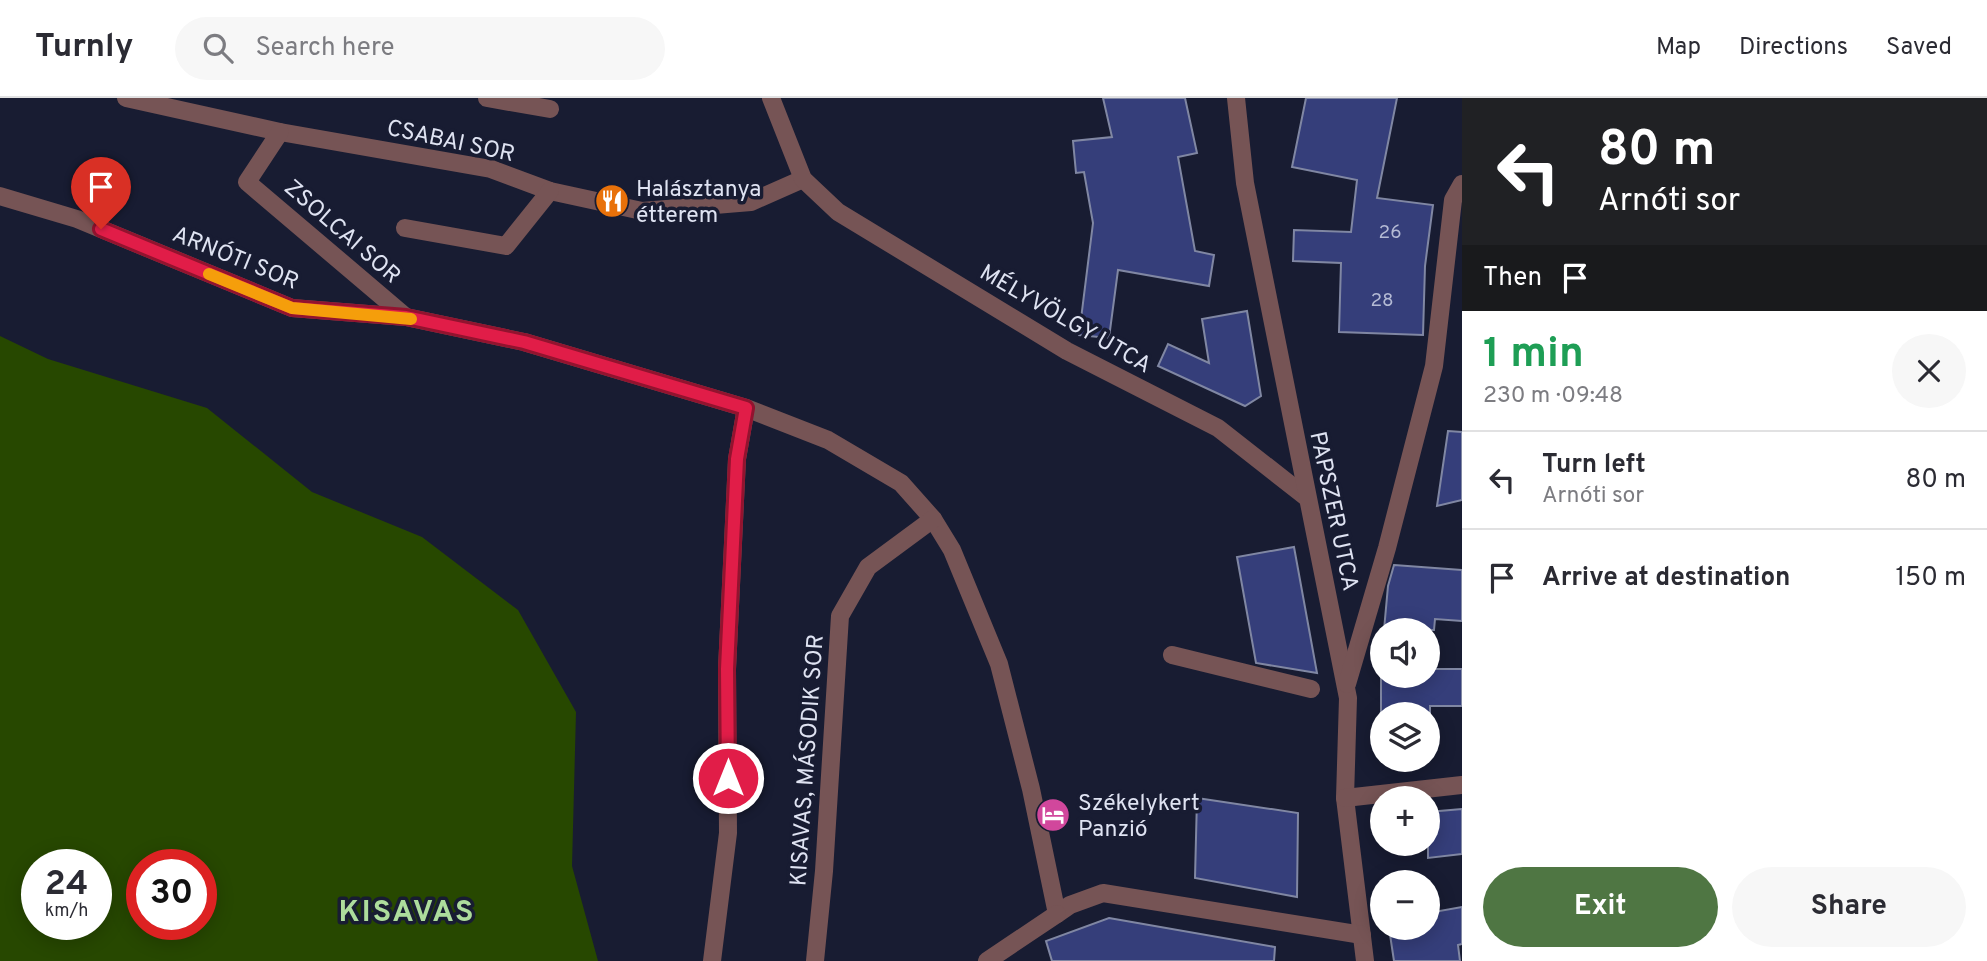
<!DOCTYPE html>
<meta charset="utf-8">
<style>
body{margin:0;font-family:Overpass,sans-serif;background:#f7f7f7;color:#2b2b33;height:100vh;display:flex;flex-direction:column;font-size:26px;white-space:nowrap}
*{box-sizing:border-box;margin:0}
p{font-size:23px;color:#7c7c81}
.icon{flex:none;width:38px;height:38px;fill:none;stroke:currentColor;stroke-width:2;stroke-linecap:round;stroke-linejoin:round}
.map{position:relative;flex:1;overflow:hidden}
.details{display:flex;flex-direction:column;background:#fff;width:525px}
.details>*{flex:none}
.guide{background:#202124;color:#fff;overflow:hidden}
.controls{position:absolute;left:1370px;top:520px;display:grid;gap:14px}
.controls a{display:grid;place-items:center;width:70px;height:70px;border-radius:50%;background:#fff;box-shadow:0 4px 18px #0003;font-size:35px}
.speed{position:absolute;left:21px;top:751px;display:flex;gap:14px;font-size:35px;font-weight:700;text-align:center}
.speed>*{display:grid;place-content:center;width:91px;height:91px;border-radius:50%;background:#fff;box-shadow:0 4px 18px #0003;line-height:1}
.speed small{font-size:18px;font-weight:400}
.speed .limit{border:10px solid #d22;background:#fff;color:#111}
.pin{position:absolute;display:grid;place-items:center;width:60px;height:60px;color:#fff;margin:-72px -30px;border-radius:50% 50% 50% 0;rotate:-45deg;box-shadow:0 0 7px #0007}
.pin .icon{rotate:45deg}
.me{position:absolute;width:77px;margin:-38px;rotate:0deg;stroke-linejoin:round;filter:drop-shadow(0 0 5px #0008)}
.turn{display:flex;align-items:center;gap:24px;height:147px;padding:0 21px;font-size:32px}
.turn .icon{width:91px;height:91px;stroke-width:2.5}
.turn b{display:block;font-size:49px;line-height:60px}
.then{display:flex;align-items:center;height:66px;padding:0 21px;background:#0003;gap:14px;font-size:26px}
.round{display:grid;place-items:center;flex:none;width:74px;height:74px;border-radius:37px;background:#f7f7f7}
.overview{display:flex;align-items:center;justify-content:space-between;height:119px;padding:0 21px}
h1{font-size:42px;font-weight:700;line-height:52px;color:#1e9e55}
.button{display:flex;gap:14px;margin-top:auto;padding:14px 21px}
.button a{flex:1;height:80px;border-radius:42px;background:#4f7643;color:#fff;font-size:28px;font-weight:700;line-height:80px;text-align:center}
.button a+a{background:#f7f7f7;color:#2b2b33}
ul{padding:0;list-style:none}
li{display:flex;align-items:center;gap:21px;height:98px;padding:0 21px;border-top:2px solid #e1e1e2}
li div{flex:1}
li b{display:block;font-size:26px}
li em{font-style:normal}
header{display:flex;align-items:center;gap:42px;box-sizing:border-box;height:98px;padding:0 35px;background:#fff;border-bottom:2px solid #e1e1e2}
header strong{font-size:33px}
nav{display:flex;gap:38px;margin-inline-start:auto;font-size:24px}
.search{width:490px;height:63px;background:#f7f7f7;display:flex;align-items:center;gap:18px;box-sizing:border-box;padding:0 24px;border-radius:38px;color:#7c7c81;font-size:26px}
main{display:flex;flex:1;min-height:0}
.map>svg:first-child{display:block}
.green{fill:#274800;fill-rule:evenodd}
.building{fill:#353e7a;stroke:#8087a3;stroke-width:2}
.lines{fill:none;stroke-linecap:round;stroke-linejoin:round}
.minor{stroke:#765455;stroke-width:18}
.route-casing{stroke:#92132f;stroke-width:18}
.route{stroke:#e11d48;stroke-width:12}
.slow{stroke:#f59e0b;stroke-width:12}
.labels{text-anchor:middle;stroke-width:7;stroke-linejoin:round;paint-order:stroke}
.number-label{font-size:19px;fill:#b4bad4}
.street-label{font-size:23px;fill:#dfe3f2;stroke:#181c32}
.poi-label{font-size:23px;fill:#dfe3f2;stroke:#181c32;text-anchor:start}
.district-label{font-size:30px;font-weight:bold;letter-spacing:2px;fill:#addc9c;stroke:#181c32}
</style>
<header>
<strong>Turnly</strong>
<div class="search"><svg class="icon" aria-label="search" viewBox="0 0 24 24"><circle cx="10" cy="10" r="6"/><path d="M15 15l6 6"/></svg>Search here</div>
<nav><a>Map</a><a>Directions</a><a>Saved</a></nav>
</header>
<main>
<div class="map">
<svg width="1462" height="863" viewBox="0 0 1462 863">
<rect width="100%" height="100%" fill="#181c32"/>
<path class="green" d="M0 238 48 261 207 310 312 394 422 439 518 512 576 614 572 768 598 863H0ZM37 766H96V826H37ZM142 766H201V826H142Z"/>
<g class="building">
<polygon points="1103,0 1185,0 1197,55 1178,59 1195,153 1214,157 1209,188 1118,172 1109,240 1079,237 1093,125 1084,74 1076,75 1073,43 1112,39"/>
<polygon points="1306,0 1397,0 1377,100 1433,107 1425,168 1423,237 1339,234 1341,165 1293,163 1294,132 1351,134 1357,82 1292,69"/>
<polygon points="1247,213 1261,298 1245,308 1158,268 1168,246 1209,265 1202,221"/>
<polygon points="1448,333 1462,334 1462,402 1437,408"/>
<polygon points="1294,449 1317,575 1256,565 1237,459"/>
<polygon points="1394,467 1462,472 1462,523 1435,521 1434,532 1384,532 1388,488"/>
<polygon points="1428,571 1462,571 1462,608 1430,608 1430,616 1381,616 1381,578 1428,578"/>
<polygon points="1197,700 1298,715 1297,799 1195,780"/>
<polygon points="1462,711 1462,756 1428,760 1428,714"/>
<polygon points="1462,809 1462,846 1458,847 1460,863 1394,863 1389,830 1428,830 1428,815"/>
<polygon points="1109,820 1275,849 1274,863 1052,863 1046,843"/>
</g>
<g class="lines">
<g class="minor">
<polyline points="126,0 280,34 491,71 550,93 642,113 751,104 803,81"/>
<polyline points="487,0 550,11"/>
<polyline points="771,0 803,81 838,114 1067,253 1218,330 1306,399"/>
<polyline points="1236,0 1245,85 1348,600 1345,700 1365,863"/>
<polyline points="280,34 247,84 406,219"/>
<polyline points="0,98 77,121 292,210 406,219 524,244 746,310 828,342 901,385 933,421 952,452 999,566 1031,691 1057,816 1070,807 1103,795 1362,837"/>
<polyline points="405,130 506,148 550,93"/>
<polyline points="1172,557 1311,591"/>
<polyline points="1347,586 1387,450 1434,268 1453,102 1462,86"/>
<polyline points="1345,700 1462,687"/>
<polyline points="712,863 728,735 727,571 737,361 746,310"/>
<polyline points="815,863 824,773 840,518 868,469 933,421"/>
<polyline points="987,863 1057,816"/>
</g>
</g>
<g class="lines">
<g class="route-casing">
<polyline id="route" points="101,131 292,210 406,219 524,244 746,310 737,361 727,571 728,680"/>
</g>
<use href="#route" class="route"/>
<polyline class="slow" points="209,176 292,210 411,221"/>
</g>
<defs>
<g id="restaurant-disc" transform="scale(1.75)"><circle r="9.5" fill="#e8710a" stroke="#181c32"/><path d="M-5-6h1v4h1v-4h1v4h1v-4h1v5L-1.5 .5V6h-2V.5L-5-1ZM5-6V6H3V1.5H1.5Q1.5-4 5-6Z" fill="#fff"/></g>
<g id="hotel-disc" transform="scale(1.75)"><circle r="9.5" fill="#d1479c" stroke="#181c32"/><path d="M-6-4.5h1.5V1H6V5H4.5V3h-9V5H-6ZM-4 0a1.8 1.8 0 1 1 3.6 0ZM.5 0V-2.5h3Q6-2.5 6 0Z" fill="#fff"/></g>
</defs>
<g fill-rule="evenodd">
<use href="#restaurant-disc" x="612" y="103"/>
<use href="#hotel-disc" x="1053" y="717"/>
</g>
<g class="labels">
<g class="number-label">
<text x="1390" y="140">26</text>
<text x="1382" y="208">28</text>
</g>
<g class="street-label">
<text transform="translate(451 42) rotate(12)" y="8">CSABAI SOR</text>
<text transform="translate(343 133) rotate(41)" y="8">ZSOLCAI SOR</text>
<text transform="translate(236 159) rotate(22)" y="8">ARNÓTI SOR</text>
<text transform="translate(1066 220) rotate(30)" y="8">MÉLYVÖLGY UTCA</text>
<text transform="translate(1335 413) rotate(78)" y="8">PAPSZER UTCA</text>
<text transform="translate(806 662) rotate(-86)" y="8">KISAVAS, MÁSODIK SOR</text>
</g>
<g class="poi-label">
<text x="636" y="98">Halásztanya<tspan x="636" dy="26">étterem</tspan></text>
<text x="1078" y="712">Székelykert<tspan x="1078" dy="26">Panzió</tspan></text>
</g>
<g class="district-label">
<text x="407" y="823">KISAVAS</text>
</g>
</g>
</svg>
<div class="controls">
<a><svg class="icon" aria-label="sound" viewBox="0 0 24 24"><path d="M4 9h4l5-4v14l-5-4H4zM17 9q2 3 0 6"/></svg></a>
<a><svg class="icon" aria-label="layers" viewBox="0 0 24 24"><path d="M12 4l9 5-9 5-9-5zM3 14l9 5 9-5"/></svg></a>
<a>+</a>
<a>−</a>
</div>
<div class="speed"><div>24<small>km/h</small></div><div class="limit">30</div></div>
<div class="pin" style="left:101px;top:131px;background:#d93025"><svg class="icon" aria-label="arrive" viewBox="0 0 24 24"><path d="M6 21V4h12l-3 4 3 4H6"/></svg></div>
<svg class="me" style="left:728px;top:680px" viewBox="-20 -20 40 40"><circle r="17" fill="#e11d48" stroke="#fff" stroke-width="3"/><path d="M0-11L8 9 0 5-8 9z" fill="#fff"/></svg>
</div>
<section class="details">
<div class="guide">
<div class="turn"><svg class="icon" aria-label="left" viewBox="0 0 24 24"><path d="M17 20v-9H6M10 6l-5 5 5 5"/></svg><div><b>80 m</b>Arnóti sor</div></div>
<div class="then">Then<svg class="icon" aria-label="arrive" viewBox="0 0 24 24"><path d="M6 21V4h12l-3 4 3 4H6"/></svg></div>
</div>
<div class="overview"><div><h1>1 min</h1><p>230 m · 09:48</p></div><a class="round"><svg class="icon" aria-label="close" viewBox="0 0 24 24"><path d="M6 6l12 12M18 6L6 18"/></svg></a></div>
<ul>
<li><svg class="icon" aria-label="left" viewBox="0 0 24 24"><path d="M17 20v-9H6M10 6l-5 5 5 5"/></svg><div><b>Turn left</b><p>Arnóti sor</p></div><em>80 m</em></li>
<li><svg class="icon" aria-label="arrive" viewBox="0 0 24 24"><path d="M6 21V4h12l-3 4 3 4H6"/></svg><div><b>Arrive at destination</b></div><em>150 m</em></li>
</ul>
<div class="button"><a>Exit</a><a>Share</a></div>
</section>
</main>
